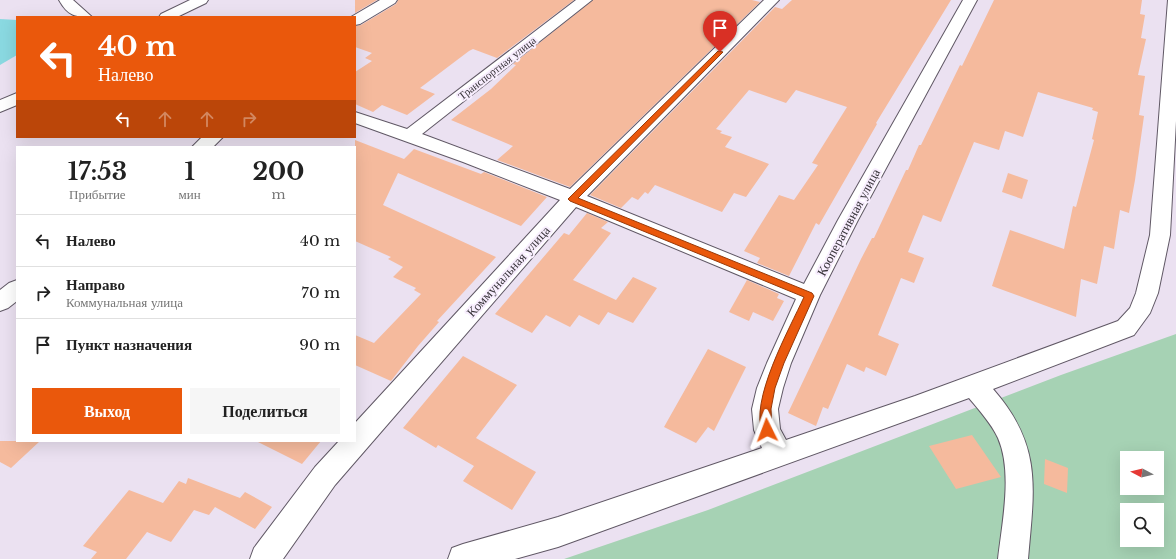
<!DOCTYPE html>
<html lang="ru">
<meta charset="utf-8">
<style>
body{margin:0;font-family:"Libre Baskerville",serif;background:#f6f6f6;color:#222;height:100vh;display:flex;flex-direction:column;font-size:15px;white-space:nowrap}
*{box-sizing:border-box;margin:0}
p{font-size:13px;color:#767676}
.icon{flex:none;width:22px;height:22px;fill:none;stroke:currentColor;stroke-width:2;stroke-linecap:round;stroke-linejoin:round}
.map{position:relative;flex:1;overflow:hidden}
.side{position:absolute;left:16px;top:146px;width:340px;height:296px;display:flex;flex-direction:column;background:#fff;border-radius:0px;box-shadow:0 4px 16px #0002}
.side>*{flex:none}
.hud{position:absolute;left:16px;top:16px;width:340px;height:122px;border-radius:0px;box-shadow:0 4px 16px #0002;background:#ea580c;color:#fff;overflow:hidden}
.needle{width:26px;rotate:277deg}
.fabs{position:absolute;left:1120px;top:451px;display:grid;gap:8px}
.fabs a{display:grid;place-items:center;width:44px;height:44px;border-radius:0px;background:#fff;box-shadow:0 4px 16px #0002;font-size:20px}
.pin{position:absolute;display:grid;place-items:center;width:34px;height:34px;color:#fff;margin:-41px -17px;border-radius:50% 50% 50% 0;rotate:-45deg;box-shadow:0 0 4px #0007}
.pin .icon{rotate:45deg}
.me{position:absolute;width:44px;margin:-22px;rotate:357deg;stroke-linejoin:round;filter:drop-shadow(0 0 3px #0008)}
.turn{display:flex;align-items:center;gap:14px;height:84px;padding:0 16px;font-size:18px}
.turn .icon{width:52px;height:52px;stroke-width:2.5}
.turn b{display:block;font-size:28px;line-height:34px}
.lanes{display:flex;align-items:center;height:38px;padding:0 16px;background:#0003;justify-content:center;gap:20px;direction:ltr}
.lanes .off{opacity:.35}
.eta{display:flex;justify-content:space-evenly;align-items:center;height:68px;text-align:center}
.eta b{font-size:24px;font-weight:800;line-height:28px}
.action{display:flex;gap:8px;margin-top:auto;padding:8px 16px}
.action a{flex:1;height:46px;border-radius:0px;background:#ea580c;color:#fff;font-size:16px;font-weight:800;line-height:46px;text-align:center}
.action a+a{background:#f6f6f6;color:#222}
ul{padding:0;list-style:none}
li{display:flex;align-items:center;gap:12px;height:52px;padding:0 16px;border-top:1px solid #e0e0e0}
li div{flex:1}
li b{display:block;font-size:15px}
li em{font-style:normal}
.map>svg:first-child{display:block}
.green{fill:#a6d2b4;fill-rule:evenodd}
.water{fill:#8ad9e1}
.building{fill:#f5ba9d}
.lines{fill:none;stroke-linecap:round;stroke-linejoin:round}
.minor-casing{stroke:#605865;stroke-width:2}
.minor{fill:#fff;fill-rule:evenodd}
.route{fill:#ea580c;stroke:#983908}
.labels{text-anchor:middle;stroke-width:4;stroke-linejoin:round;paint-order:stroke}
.far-street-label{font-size:11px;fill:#38343a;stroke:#f8eefe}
.street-label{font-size:13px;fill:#38343a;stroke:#f8eefe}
</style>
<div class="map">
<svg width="1176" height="559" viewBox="0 0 1176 559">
<rect width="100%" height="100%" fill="#ebe1f1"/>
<path class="green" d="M1176 334V559H564L708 510 1061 375ZM1127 458H1157V488H1127ZM1127 510H1157V540H1127Z"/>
<polygon class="water" points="0,19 17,20 17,55 0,65"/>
<g class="building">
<polygon points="355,0 377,0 355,13"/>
<polygon points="398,0 574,0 497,58 473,49 469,51 420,88 435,94 407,115 382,105 373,112 355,104 355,72 372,61 365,58 372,53 355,47 355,26 361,25 396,4"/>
<polygon points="593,0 752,0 760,2 570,187 497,160 513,146 451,120 491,89 516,65 513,64"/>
<polygon points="792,0 951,0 876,123 877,124 819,225 816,223 789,276 757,263 760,258 744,251 779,195 794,200 818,165 812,163 847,107 796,90 786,103 749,90 716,129 722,131 720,133 732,137 725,147 769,164 746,197 734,193 722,212 655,185 648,194 645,192 638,200 632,197 621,208 590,195 775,7 782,9"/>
<polygon points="994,0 1142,0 1140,14 1145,15 1141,38 1146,39 1138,75 1145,76 1139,115 1144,116 1135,180 1129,213 1120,210 1114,249 1104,246 1097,284 1081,279 1076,317 992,286 1010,230 1064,249 1073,206 1076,207 1094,140 1092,139 1098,112 1092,110 1093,108 1038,92 1023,137 1005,131 999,150 974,142 941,222 923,215 908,252 924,258 914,283 901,278 878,335 899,344 886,376 866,367 864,372 847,364 828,409 823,407 816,426 788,413 861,259 872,238 874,238 906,170 908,170 919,145 921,145 960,65 962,66"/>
<polygon points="355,140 404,159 414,149 481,174 484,172 547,197 521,226 398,173 383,205 496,257 437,321 439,322 418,346 391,381 355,365 355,335 374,343 421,294 414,290 416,288 393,277 403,267 388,259 391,257 355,241"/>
<polygon points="1008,173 1028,180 1022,199 1002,192"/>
<polygon points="587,213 608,222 601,228 611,233 573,280 616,300 633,277 657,288 633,323 608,312 599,325 579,315 570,327 546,315 532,333 495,314 564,233 569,235"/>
<polygon points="747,280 779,294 777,298 784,301 773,321 753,312 749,321 729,312"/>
<polygon points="708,349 746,367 714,431 708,427 696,443 664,427"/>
<polygon points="463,356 517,385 476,438 536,472 512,510 463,481 474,466 438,445 436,448 403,428"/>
<polygon points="972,435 1001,477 956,489 929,446"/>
<polygon points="0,441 40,441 11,468 0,462"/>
<polygon points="256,441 321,441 302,464"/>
<polygon points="1045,459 1068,468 1067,493 1044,484"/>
<polygon points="188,478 240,498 245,492 272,507 255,529 215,507 209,515 194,510 171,542 147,532 126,559 91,559 97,552 83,546 129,490 163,503 179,481 186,484"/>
</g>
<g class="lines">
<g class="minor-casing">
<g id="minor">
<path d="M59 0H73L92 17C75 17 68 16 59 0Z"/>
<polygon points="190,0 208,0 206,3 177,17 159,17 161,14"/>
<polygon points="380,0 397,0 395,3 360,24 355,25 355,17 351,17"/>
<path d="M576 0H592L422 134 570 189 764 0H779L587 196 804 284 838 220 963 0H977L858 220 820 295 791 363 783 388 778 409 780 429 786 440 915 396 1118 321 1130 308 1136 293 1150 235 1168 0H1176V121L1170 235 1158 293 1150 313 1134 335 993 389C1043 446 1034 489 1028 559H998C1002 523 1013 472 998 438 991 423 979 410 969 398L558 547 515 559H448L452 548 463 544 558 517 762 448 754 430 752 409 757 388 767 363 796 299 576 207 335 485 283 559H250L254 548 315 467 339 441H355V423L560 200 463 162 355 123V112L407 129Z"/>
<polygon points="17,93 17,105 0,112 0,100"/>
<polygon points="202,137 223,137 213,147 192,147"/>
<polygon points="17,280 17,301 8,308 0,311 0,290 9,283"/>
</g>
</g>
<use href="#minor" class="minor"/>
</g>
<path class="route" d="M718 51 723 52 578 198 812 293 814 296 784 363 775 388 771 409 772 430 770 434 767 435 763 434C748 402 790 328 804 297L570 201 568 199Z"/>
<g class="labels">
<g class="far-street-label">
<text transform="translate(497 68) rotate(-38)" y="4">Транспортная улица</text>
</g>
<g class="street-label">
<text transform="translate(848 222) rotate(-62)" y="5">Кооперативная улица</text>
<text transform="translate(508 271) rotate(-48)" y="5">Коммунальная улица</text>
</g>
</g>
</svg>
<div class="fabs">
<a><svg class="needle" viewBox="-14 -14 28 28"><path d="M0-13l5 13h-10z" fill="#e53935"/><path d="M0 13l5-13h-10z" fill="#767676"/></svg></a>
<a><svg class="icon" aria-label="search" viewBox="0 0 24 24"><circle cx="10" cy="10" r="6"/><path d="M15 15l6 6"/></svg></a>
</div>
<div class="pin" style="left:720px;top:52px;background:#d93025"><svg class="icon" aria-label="arrive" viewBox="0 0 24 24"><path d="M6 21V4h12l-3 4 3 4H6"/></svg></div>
<svg class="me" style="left:767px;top:430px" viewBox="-20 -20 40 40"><path d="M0-17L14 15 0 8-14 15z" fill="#ea580c" stroke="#fff" stroke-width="4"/></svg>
<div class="hud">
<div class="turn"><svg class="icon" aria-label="left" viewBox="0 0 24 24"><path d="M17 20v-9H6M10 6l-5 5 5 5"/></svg><div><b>40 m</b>Налево</div></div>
<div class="lanes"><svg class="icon" aria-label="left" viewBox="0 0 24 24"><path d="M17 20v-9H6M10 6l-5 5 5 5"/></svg><svg class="icon off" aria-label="ahead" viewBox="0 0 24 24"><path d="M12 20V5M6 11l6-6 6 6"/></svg><svg class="icon off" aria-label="ahead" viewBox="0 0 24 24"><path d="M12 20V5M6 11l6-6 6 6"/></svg><svg class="icon off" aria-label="right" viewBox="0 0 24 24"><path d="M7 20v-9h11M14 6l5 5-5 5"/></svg></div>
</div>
<section class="side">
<div class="eta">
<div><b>17:53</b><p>Прибытие</p></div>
<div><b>1</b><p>мин</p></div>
<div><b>200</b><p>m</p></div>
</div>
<ul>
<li><svg class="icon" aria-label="left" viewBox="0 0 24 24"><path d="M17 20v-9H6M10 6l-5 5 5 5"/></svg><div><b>Налево</b></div><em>40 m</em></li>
<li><svg class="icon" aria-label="right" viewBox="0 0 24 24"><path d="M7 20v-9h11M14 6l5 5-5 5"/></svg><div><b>Направо</b><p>Коммунальная улица</p></div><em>70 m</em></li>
<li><svg class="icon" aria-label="arrive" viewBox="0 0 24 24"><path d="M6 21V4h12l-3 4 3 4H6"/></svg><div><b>Пункт назначения</b></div><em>90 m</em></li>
</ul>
<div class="action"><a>Выход</a><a>Поделиться</a></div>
</section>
</div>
